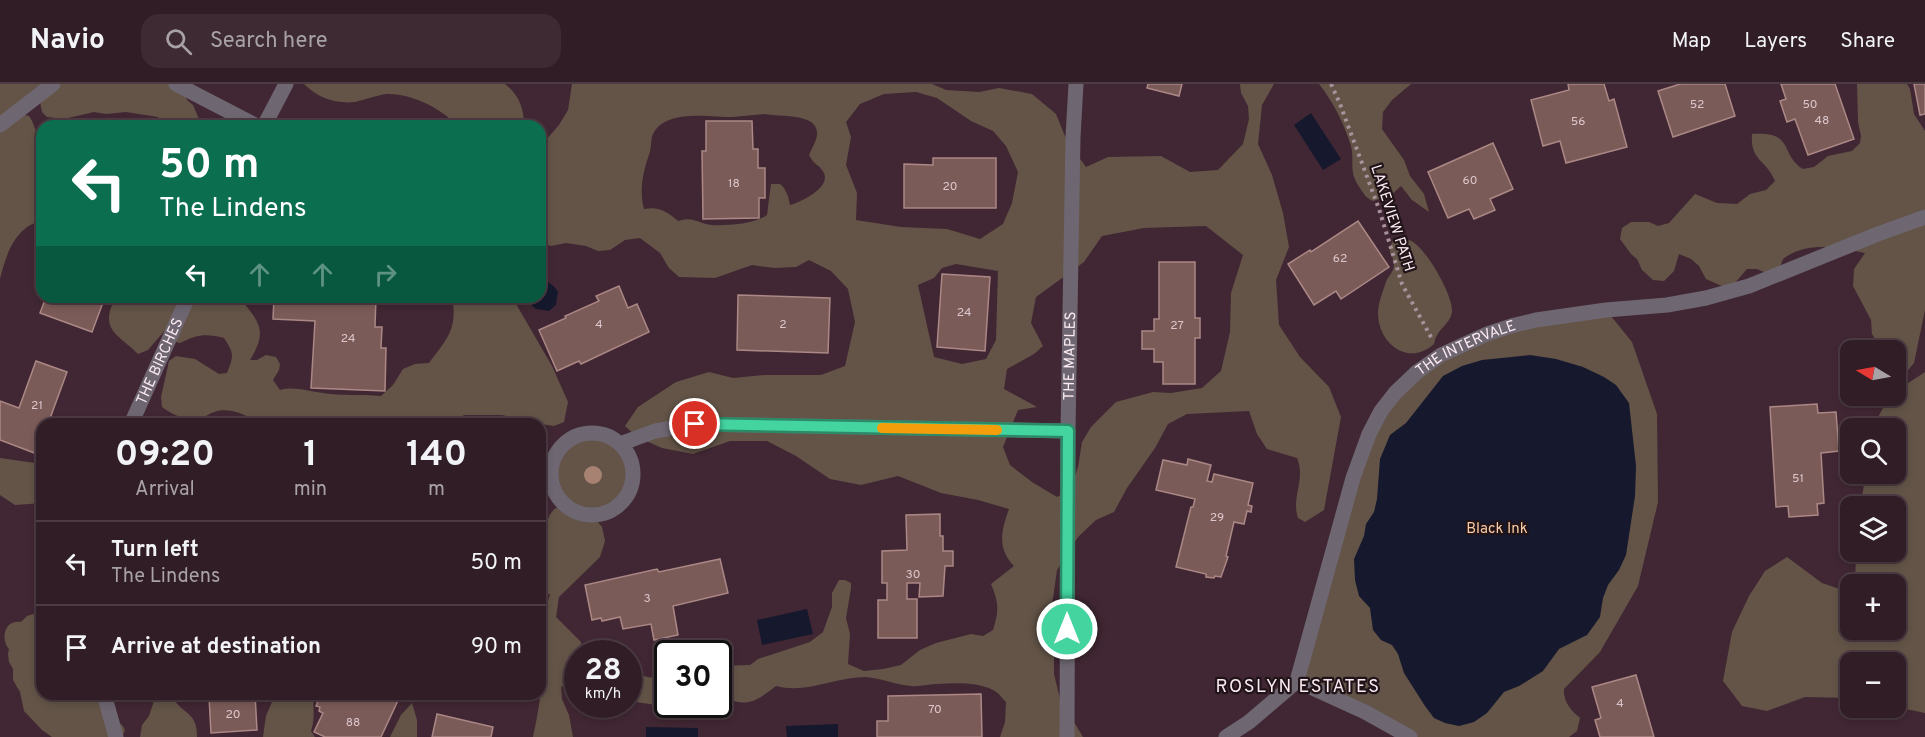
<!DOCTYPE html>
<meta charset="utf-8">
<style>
body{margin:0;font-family:Overpass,sans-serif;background:#3d2a32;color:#f1f3f6;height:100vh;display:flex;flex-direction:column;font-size:22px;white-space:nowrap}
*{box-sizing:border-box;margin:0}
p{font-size:20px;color:#a8a2a7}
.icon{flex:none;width:33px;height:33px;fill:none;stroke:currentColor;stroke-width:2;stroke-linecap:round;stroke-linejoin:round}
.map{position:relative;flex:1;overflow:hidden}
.panel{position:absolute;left:36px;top:334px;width:510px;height:282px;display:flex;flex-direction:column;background:#311d26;border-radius:18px;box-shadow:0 3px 9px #0003,0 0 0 2px #4c3b43}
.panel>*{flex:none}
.top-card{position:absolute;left:36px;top:36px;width:510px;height:183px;border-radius:18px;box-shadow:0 3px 9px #0003,0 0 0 2px #4c3b43;background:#0b6e4f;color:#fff;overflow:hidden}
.needle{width:39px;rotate:280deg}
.buttons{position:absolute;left:1840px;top:256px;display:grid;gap:12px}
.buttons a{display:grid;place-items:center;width:66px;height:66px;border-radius:12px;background:#311d26;box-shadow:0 3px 9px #0003,0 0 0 2px #4c3b43;font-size:30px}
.speed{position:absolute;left:564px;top:556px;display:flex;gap:12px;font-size:30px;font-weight:700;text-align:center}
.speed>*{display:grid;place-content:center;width:78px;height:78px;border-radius:50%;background:#311d26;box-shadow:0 3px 9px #0003,0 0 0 2px #4c3b43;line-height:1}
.speed small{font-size:15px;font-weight:400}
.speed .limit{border:3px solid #111;border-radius:9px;background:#fff;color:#111}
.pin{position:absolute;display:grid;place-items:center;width:51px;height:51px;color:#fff;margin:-26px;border:3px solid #fff;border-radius:50%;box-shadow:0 2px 6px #0007}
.me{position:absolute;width:66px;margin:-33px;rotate:0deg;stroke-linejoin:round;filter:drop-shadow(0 0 4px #0008)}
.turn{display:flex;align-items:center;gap:21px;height:126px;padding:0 24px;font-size:27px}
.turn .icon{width:78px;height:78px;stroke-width:2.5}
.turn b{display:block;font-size:42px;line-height:51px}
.lanes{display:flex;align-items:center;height:57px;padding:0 24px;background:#0003;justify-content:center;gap:30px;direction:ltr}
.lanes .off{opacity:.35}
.eta{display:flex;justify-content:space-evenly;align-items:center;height:102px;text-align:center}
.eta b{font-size:36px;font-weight:700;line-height:42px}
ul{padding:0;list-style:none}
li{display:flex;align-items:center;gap:18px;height:84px;padding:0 24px;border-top:2px solid #4c3b43}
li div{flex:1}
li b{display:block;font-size:22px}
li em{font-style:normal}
header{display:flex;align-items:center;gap:36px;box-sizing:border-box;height:84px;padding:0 30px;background:#311d26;border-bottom:2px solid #4c3b43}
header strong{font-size:28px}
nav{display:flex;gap:33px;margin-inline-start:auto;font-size:21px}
.search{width:420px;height:54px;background:#3d2a32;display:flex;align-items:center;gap:15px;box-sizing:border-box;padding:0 21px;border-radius:18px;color:#a8a2a7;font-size:22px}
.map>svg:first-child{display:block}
.green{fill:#635447;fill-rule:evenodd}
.water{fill:#16182d}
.building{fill:#7b5b58;stroke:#ab8885;stroke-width:1.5}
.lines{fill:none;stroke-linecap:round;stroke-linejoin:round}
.path{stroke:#a7929c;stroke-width:4;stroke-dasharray:3 4.5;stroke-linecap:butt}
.street{stroke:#6e6772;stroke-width:15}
.tree{fill:#a78172}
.route-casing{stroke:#2c8a68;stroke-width:15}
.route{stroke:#43d4a0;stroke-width:10}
.slow{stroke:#f59e0b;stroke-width:10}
.labels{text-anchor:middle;stroke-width:4.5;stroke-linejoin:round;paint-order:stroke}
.number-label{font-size:12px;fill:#dcc6cc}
.street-label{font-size:15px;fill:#fceaf2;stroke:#201419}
.park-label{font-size:15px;fill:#facba5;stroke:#201419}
.quarter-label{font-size:18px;letter-spacing:1.5px;fill:#fceaf2;stroke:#201419}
</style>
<header>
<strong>Navio</strong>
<div class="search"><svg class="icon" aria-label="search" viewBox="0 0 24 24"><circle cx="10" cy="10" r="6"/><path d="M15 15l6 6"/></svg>Search here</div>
<nav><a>Map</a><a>Layers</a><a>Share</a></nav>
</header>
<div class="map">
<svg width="1925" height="653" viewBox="0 0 1925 653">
<rect width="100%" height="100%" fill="#412733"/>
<g class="green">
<path d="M0 0H181L187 16 193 21 202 42H163L158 33 126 28 106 30 94 28 64 35 47 33 42 28 40 18 17 29 29 32C37 43 36 55 42 67V137C15 142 6 171 0 195Z"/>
<path d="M304 0H505C519 11 524 24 524 42H457C442 24 410 9 387 10 376 11 365 16 355 18 335 20 318 14 304 0Z"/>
<path d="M572 0H932L946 6 979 8 999 4 1032 10 1056 30 1067 57 1086 83 1108 73 1161 72 1190 88 1218 86 1243 60 1249 35 1248 22 1241 9 1240 0H1274L1262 21 1258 60 1272 91 1283 129 1289 163 1276 196 1279 241 1300 273 1329 303 1341 333 1324 426 1305 438 1298 434C1291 412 1306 396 1297 374L1267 365 1257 350 1249 327 1187 330 1168 340 1155 364 1127 404 1114 428 1096 436 1078 453 1057 486 1050 535 1045 547 1054 562V590L1060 615 1083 653H1000L1005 638 1006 618C1002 614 998 608 993 606 977 598 955 599 938 600 929 600 920 603 911 602 896 601 881 594 866 593 835 593 807 610 776 602 753 620 746 623 719 612L720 582 750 581 758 575 810 558 823 548 832 523V509L839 496H845L851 499V504L846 534 850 550 848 580 864 587 883 585 901 581 920 566 936 559 971 550 983 552 993 546C999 527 999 519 991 500L1014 482C997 464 1001 447 1009 425L978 416 941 409 898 392 861 401 830 395 796 372 767 357H730L693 370 662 364 637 353 625 342 638 323 676 298 709 288 733 294 764 291H821L845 282 855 238 848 205 831 187 809 176 796 183 774 184 752 181 715 194 679 193 669 184 660 169 640 154 625 156 610 166 598 167 586 162 566 159 551 162 540 159V63L559 41 568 26ZM916 8 937 14 971 37 993 47 1006 62 1018 88 1012 119 1003 140 980 155 947 145 901 143 856 136 857 109 846 81 851 53 846 38 860 20 884 10ZM765 30C779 33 816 29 817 48 818 55 812 64 809 71 814 81 818 80 822 86 835 102 801 118 790 121L788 112 784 104 780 100H771L767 131C756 140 725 142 711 141 697 139 693 132 678 137 667 127 658 122 644 125 639 108 643 87 649 71 652 64 650 54 654 48 668 25 711 33 733 33 744 32 755 31 765 30ZM1206 142 1243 171 1231 209 1230 248 1221 287 1202 304 1171 309 1153 308 1116 318 1091 343 1082 358 1078 383 1073 398 1064 409 1057 413 1032 398 1010 381 1003 363 1018 326 1037 323 1004 305 1007 285 1034 270 1043 262 1031 239 1036 213 1084 178 1102 152 1144 144ZM956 180 998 187 996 256 986 275 962 280 934 273 918 201 934 194 942 184Z"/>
<path d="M1319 0H1411L1392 16 1383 28 1382 45 1404 76 1410 92 1424 110 1429 128 1412 116 1401 102 1391 111 1373 117C1366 114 1364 110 1360 104 1347 86 1356 76 1350 59 1343 37 1333 18 1319 0Z"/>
<path d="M1857 0H1907L1910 5 1914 30 1925 47V226L1914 279 1905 290 1896 286V267H1882L1872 250 1871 236 1853 202 1854 185 1865 169C1838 163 1806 157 1783 175L1780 183 1766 189 1757 185H1747L1735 199 1724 203 1706 195 1699 182 1691 175 1679 170 1674 187 1664 197 1653 196 1642 186 1637 175 1631 170 1620 155 1622 144 1631 138H1649L1658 142 1669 139 1695 110 1717 119 1737 120 1750 110 1766 106 1775 97C1766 75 1750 77 1752 50 1796 48 1778 68 1803 85L1814 83 1828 72 1852 67 1860 59 1861 52 1858 38Z"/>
<path d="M1395 155C1399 155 1406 154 1409 156 1425 161 1454 213 1452 228 1450 241 1437 244 1434 260 1409 283 1378 260 1378 229 1378 219 1383 207 1386 198 1388 192 1394 188 1394 181 1394 170 1384 167 1395 155Z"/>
<path d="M116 213H213L243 218C262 241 266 250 250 276H257L266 271 276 273 280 280 279 286 273 296 280 306C294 302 308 307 323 309 342 312 361 310 381 312L393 301 403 285 415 280 429 279C447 255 458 245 452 213H512L552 282 568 318 564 338 554 342 534 339 502 331H464L451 340H256C249 330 227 323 214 328 210 329 206 333 201 334 189 338 172 331 162 323L161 313 169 277 176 272 195 275 219 290 227 289C234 272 234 269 224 254 206 249 196 251 180 259L168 256 172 238 148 266 138 270C118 250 98 246 116 213Z"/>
<path d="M1606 226 1632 258 1657 330 1658 418 1638 502 1600 568 1564 605C1563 617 1571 627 1580 634L1577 647 1569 653H1410L1297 597 1353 394 1395 309 1487 250Z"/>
<polygon points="1925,288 1925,629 1896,623 1896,579 1851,579 1851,614 1805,613 1767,627 1742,622 1723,597 1732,548 1749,512 1765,487 1787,473 1822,499 1851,509 1851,546 1896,546 1896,501 1855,501 1856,468 1896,468 1896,423 1860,423 1866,390 1896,390 1896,345 1874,345 1876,337 1889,313 1896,312 1896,307"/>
<path d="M589 349C597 349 605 350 612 354 637 368 641 404 618 422 611 428 601 430 592 431L602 443 605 457 600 473 559 513 556 533 581 558 582 569 586 570H578L577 609 561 602 562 615 569 631 573 653H533C538 630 542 607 542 583 541 571 538 559 540 546 541 534 547 522 550 510L540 512V430L548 435C552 426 555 423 565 421 540 392 552 357 589 349Z"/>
<polygon points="0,374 42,380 42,419 15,421 0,411"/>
<path d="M37 529H42V610L104 611C90 635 118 629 125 646L122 653H52L42 646 24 627 20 608 13 596V585L9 578 8 570 9 565C0 554 5 535 21 538L27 532Z"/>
<path d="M667 584 668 621H684L676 624 629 617V590C638 588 653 598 660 591 663 589 665 586 667 584Z"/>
<path d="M156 611H172C179 630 198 626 197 653H140L142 641 149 632Z"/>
<path d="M275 611H314C312 625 316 633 311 647L315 653H263L266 632Z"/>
<polygon points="412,619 417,636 417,653 390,653 401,631"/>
</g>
<g class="water">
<polygon points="1311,29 1341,75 1323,86 1294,41"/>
<path d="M540 191C546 198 554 200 558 208L556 221 549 227 536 225 532 222 528 213H540Z"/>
<polygon points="1530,271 1556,275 1583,283 1604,293 1616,301 1629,319 1636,382 1635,412 1626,471 1619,486 1608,501 1603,514 1600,533 1587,551 1559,565 1543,587 1519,602 1504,608 1487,629 1474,638 1459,642 1445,639 1434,634 1425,622 1404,589 1398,570 1392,561 1381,556 1373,546 1370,524 1359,512 1355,496 1354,475 1364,452 1366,440 1374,428 1377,415 1380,375 1390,351 1406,339 1443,292 1462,282 1482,276"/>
<polygon points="807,525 813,550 762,561 757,536"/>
<polygon points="838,640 838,653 787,653 786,642"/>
<polygon points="646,643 698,644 698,653 646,653"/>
</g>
<g class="building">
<polygon points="1148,0 1182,0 1179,12 1147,4"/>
<polygon points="1568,0 1604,0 1609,17 1614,15 1627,63 1566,79 1560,57 1543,62 1531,16 1569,6"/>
<polygon points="1680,0 1725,0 1735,32 1673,53 1658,7"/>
<polygon points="1781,0 1835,0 1854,55 1808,71 1795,35 1787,38 1780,17 1786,15"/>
<polygon points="1914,0 1925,0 1925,30 1920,31"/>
<polygon points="706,37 752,37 753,65 758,65 758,84 765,84 765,114 759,114 759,134 703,135 702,67 706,67"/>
<polygon points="1493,59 1513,105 1490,115 1495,126 1474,135 1469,125 1448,134 1428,88"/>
<polygon points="933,74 996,74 996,124 904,124 904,80 933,81"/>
<polygon points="1358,137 1389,183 1341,215 1336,207 1314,221 1288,180 1310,166 1311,168"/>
<polygon points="1159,178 1195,178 1195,234 1200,234 1200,254 1195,254 1195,300 1163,300 1163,278 1154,278 1154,265 1142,265 1142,247 1154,247 1154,235 1159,235"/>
<polygon points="942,190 990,193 985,267 937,263"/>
<polygon points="619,202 628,224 637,220 649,248 581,280 579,277 557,287 539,246 566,234 565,232 599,217 596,212"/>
<polygon points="738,211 830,214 828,269 737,266"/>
<polygon points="46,213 105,213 92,248 40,229"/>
<polygon points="274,213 376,213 375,243 382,243 381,264 386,264 385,307 311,304 315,237 273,235"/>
<polygon points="36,277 67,288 48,340 42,340 42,356 37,370 0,356 0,317 19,324"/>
<polygon points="1817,320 1818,329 1836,328 1839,367 1821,369 1824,419 1817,420 1818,431 1789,433 1788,422 1776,423 1770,323"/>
<polygon points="1188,375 1211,381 1207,397 1212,398 1214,390 1253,399 1248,421 1252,422 1251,428 1247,427 1244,440 1234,438 1226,472 1228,473 1221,493 1215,492 1214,494 1206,493 1206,490 1176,483 1191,423 1193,423 1195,415 1156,406 1163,376 1187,381"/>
<polygon points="940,430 940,452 943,452 943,467 953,467 953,482 945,482 943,512 919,513 920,499 907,499 907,515 917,515 917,554 878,554 878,516 887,516 887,499 882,499 882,467 907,466 906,431"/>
<polygon points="720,475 728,509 673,522 678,551 654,556 651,540 623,545 620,533 602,537 601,534 592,536 585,501 657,485 659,488"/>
<polygon points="1636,591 1654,653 1600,653 1595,636 1601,634 1592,603"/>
<polygon points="182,610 255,610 257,646 211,649 209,613 182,615"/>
<polygon points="321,610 401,610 381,653 325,653 314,648 323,629 319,627 320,623 316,622"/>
<polygon points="981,610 982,653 877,653 877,637 888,637 888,612"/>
<polygon points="437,630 493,643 491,653 432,653"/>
</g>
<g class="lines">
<polyline class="path" points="1331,0 1340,20 1379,125 1402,200 1432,255"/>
<g class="street">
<polyline points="176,0 257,42"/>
<polyline points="0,41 53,0"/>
<polyline points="264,42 286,0"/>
<path id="s1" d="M131 340 188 213"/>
<circle cx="592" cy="390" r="41"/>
<polyline points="620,360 655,347 695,340 1068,347"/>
<polyline points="1297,597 1365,628 1410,653"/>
<polyline points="104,610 116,653"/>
<path id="s2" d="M1067 653 1068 347 1073 53 1076 0"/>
<path id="s3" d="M1226 653 1249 638 1297 597 1353 394 1369 350 1381 327 1395 309 1417 288 1441 271 1487 250 1511 242 1536 236 1606 226 1667 221 1706 214 1749 202 1878 150 1925 133"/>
</g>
</g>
<circle class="tree" cx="593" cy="391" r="9"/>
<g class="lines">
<g class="route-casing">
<polyline id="route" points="695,340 1068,347 1067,545"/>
</g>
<use href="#route" class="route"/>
<polyline class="slow" points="882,344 997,346"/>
</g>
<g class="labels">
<g class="number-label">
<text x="1697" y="24">52</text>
<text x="1810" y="24">50</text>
<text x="1822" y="40">48</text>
<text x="1578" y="41">56</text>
<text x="1470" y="100">60</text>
<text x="734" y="103">18</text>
<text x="950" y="106">20</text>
<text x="1340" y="178">62</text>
<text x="964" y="232">24</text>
<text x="599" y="244">4</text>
<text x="783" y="244">2</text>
<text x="1177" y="245">27</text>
<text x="348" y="258">24</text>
<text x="37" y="325">21</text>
<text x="1798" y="398">51</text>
<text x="1217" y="437">29</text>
<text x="913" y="494">30</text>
<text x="647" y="518">3</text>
<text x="1620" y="623">4</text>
<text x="935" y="629">70</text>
<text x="233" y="634">20</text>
<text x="353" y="642">88</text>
</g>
<g class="street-label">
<text transform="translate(1393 134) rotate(72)" y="5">LAKEVIEW PATH</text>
<text dy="5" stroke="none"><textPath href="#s3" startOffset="482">THE INTERVALE</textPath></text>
<text dy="5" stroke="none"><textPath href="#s2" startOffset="381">THE MAPLES</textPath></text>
<text dy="5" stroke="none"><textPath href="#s1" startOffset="69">THE BIRCHES</textPath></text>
</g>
<g class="park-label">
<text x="1497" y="449">Black Ink</text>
</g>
<g class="quarter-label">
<text x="1298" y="608">ROSLYN ESTATES</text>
</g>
</g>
</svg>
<div class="buttons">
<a><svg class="needle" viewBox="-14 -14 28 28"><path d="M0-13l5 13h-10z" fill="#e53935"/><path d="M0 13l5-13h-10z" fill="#a8a2a7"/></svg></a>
<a><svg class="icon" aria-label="search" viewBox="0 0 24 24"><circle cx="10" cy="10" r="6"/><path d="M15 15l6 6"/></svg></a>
<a><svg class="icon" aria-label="layers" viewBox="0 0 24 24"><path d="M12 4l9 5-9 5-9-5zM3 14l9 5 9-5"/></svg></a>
<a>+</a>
<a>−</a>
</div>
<div class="speed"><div>28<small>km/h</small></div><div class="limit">30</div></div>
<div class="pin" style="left:695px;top:340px;background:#d93025"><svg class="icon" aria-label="arrive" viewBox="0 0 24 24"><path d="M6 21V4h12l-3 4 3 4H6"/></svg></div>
<svg class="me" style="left:1067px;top:545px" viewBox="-20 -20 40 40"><circle r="17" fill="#43d4a0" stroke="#fff" stroke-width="3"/><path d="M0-11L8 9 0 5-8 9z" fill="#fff"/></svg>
<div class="top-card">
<div class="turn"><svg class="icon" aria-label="left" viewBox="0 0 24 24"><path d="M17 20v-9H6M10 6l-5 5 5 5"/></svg><div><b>50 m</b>The Lindens</div></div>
<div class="lanes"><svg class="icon" aria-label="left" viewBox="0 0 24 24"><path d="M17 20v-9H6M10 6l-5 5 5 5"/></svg><svg class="icon off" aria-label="ahead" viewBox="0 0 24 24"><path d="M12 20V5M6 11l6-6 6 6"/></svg><svg class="icon off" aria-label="ahead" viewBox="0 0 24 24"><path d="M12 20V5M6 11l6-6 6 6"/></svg><svg class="icon off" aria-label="right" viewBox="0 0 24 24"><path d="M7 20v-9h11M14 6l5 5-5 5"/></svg></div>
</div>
<section class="panel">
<div class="eta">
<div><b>09:20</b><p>Arrival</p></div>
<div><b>1</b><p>min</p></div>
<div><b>140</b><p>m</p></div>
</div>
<ul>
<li><svg class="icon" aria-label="left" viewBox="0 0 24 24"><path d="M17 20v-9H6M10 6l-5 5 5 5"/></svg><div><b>Turn left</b><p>The Lindens</p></div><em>50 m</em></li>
<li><svg class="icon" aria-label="arrive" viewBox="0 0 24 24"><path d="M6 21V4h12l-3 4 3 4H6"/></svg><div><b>Arrive at destination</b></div><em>90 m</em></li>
</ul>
</section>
</div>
